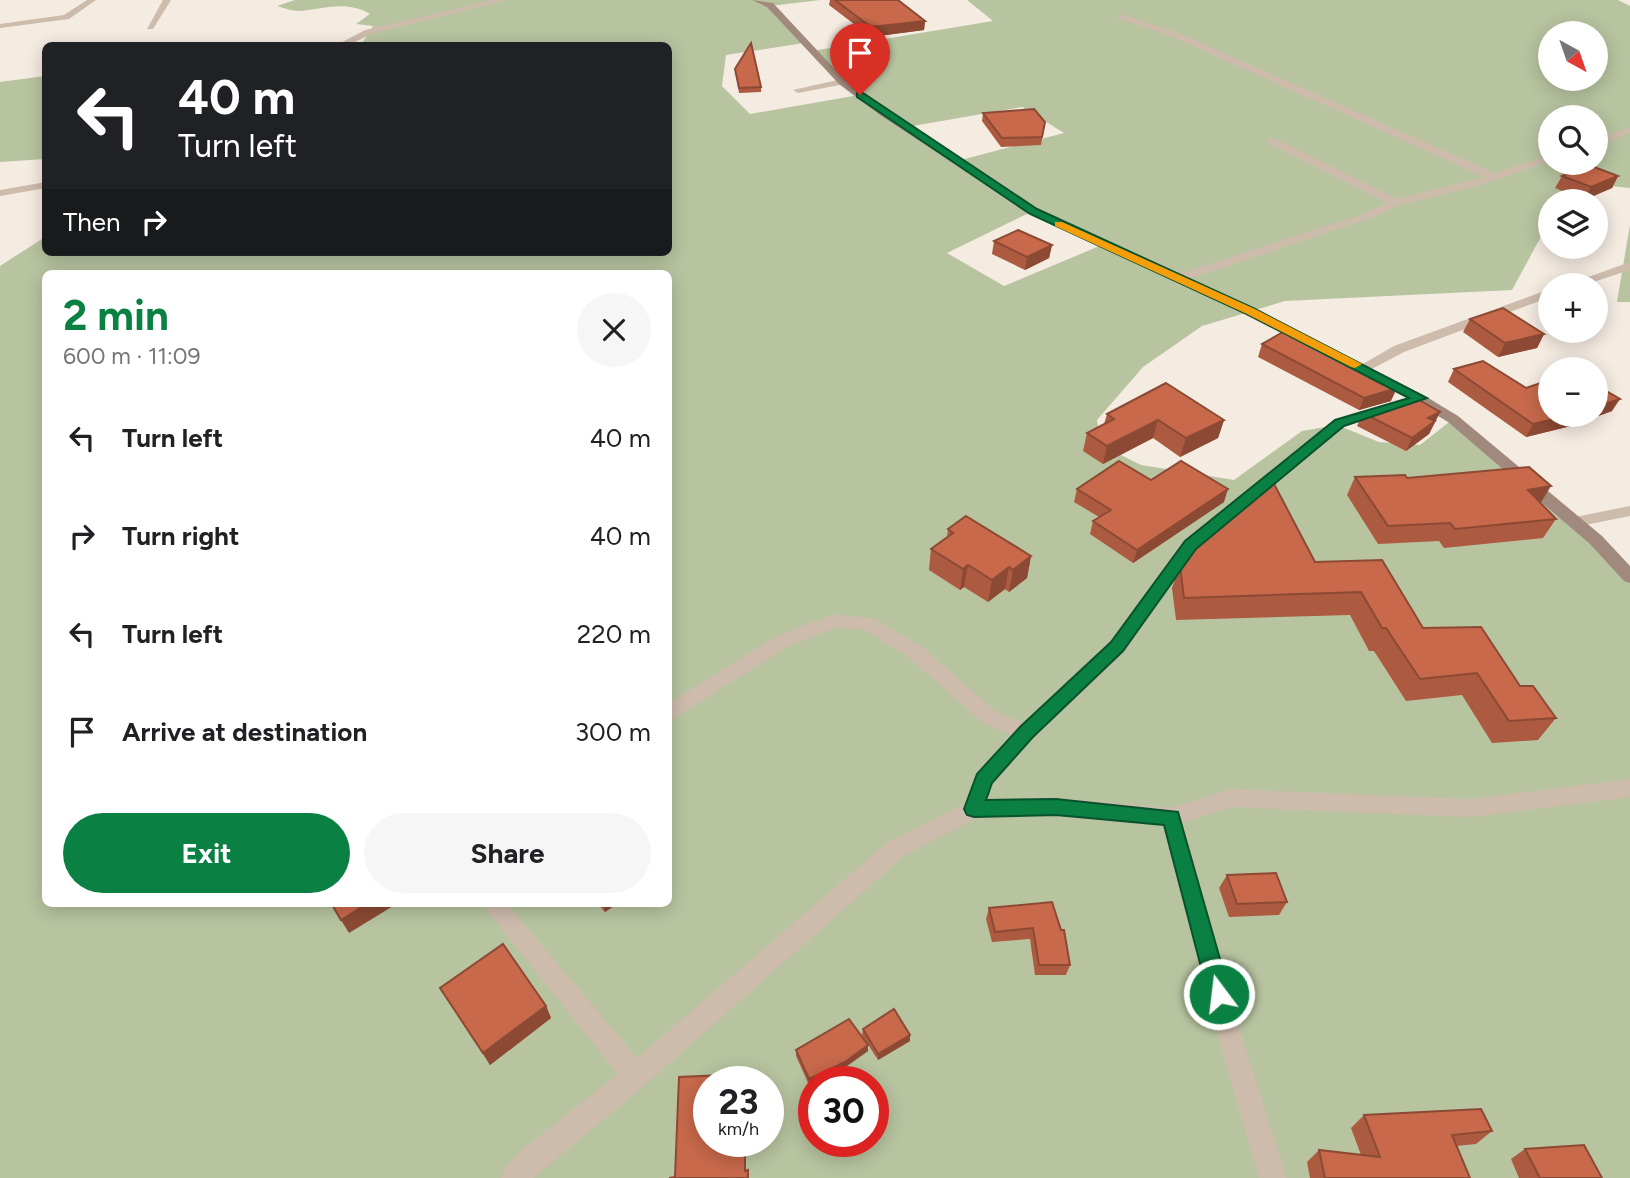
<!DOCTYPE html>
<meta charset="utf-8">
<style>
body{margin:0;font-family:Figtree,sans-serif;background:#f6f6f6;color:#202124;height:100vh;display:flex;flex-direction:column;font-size:26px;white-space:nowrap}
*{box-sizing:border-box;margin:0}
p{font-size:23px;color:#757577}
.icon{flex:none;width:38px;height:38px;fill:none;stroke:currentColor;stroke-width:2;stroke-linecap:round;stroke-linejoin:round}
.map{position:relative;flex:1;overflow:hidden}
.panel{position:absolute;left:42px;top:270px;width:630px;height:637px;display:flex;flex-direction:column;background:#fff;border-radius:10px;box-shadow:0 4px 18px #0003}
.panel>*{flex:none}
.banner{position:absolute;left:42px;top:42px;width:630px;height:214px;border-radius:10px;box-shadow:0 4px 18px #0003;background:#202124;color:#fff;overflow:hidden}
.needle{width:46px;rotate:140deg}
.controls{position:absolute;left:1538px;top:21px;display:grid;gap:14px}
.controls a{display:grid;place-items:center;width:70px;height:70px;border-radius:50%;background:#fff;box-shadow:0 4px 18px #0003;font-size:35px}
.speed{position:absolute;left:693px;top:1066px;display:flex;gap:14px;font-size:35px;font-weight:700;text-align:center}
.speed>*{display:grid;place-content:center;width:91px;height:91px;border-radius:50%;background:#fff;box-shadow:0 4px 18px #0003;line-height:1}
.speed small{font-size:18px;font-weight:400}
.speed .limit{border:10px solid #d22;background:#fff;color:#111}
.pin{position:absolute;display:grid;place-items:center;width:60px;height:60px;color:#fff;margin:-72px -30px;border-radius:50% 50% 50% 0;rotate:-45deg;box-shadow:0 0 7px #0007}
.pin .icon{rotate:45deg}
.me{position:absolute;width:77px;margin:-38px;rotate:345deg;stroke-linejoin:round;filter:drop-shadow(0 0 5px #0008)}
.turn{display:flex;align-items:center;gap:24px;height:147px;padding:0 21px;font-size:32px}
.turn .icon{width:91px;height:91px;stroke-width:2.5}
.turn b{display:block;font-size:49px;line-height:60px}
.then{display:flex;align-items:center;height:66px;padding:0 21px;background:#0003;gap:14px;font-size:26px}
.round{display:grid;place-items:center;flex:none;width:74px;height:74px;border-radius:37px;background:#f6f6f6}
.headline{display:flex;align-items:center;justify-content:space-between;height:119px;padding:0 21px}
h1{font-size:42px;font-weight:700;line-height:52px;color:#0b8043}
.primary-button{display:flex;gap:14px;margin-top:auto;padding:14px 21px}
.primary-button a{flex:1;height:80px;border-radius:42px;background:#0b8043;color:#fff;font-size:28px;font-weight:700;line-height:80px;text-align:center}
.primary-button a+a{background:#f6f6f6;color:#202124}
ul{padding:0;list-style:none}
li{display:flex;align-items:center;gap:21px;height:98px;padding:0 21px}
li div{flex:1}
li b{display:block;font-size:26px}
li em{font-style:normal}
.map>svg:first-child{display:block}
.green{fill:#b8c4a0;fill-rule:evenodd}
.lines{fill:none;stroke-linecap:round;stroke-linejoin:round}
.street{fill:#cdbbac;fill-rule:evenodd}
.secondary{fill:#a18a7d;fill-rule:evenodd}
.wall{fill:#ac5a40}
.shaded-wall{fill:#8c4a34}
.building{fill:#c8694b;stroke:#8c4a34;stroke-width:2}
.route{fill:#0b8043;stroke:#07532c;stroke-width:2}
.slow{fill:#f59e0b}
</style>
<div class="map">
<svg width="1630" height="1178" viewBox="0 0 1630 1178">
<rect width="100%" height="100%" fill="#f4ebe1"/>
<g class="green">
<path d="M295 0H820L770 6 804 43 726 55 722 86 750 114 859 95 812 51 993 21 967 0H1618L1630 6V188L1571 182 1560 201H1550V220L1512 290 1285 301 1202 326 1143 367 1097 420 1101 445 1141 465 1234 480 1302 431 1337 425 1379 442 1420 445 1453 419 1630 580V1178H0V266L45 237 46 252H668V46L361 45 373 26 356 24 370 14C347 0 324 9 299 11 292 11 284 8 277 6ZM1550 33H1596V79H1550ZM1022 107 1064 133 957 161 907 127ZM1550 117H1596V163H1550ZM1033 211 1102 245 1004 286 947 253ZM46 273H668V903H46ZM709 1082H768V1141H709ZM814 1082H873V1141H814Z"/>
<polygon points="45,76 45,159 0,162 0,82"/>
<polygon points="1630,225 1630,302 1617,302"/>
</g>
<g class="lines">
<g class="street">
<polygon points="87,0 96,0 69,19 0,28 0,24 64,15"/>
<polygon points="163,0 171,0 153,29 147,29"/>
<polygon points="493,0 507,0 371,34 347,46 335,46 365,30"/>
<polygon points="1120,14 1174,31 1495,173 1550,155 1550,161 1484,184 1400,205 1371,218 1180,282 1172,282 1172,276 1363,214 1387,203 1268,143 1268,139 1276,139 1397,199 1485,177 1168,35 1117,18"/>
<polygon points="842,79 845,80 845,84 798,93 793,90"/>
<polygon points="1630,127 1630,133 1596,145 1596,139"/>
<polygon points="46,182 46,188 0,196 0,190"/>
<polygon points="1630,262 1630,270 1584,285 1566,285"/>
<polygon points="1550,289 1550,297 1404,352 1368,371 1363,372 1356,368 1394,346"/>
<polygon points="1384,406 1389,407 1391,410 1389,413 1345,426 1254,502 1242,502 1240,498 1242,494 1335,420"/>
<polygon points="1630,506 1630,516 1575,527 1567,522 1575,517"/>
<polygon points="1215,520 1221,521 1223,525 1221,529 1196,549 1124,652 1034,738 993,783 988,800 1056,798 1171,808 1231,789 1470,799 1630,779 1630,797 1470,817 1231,807 1183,822 1244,1044 1287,1178 1259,1178 1220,1044 1163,825 1056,816 976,818 905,855 645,1085 533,1178 501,1178 505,1168 518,1153 618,1074 481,903 506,903 637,1058 889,841 965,803 977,773 1012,735 982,722 907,656 865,630 835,628 787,647 668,722 668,704 775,637 834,614 875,619 921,646 996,712 1024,723 1110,642 1184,541"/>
</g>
<polygon class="secondary" points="752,0 773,3 845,80 886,111 1037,209 1256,309 1425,396 1458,416 1602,536 1630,566 1630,583 1624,581 1590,544 1448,422 1415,402 1246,315 1029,213 880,115 839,84 767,7"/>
</g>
<g class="wall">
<polygon points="830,0 898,0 925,21 924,30 871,37 829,5"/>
<polygon points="735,69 761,87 761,92 739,93"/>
<polygon points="983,113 1045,122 1041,145 1001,147 982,121"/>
<polygon points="1562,176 1618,176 1612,188 1584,200 1555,188"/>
<polygon points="994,241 1052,245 1049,258 1025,270 992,254"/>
<polygon points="1470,319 1544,334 1537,348 1498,357 1463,332"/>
<polygon points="1262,344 1391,401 1359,410 1258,357"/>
<polygon points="1454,369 1526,388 1612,411 1571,426 1526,437 1448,382"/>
<polygon points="1440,412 1429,434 1406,451 1357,426 1363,413"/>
<polygon points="1107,414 1224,420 1218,438 1180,457 1153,438 1103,464 1083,451 1087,433 1104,424"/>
<polygon points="1355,477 1407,478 1540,503 1556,519 1543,538 1444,548 1439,541 1378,544 1347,495"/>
<polygon points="1151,480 1224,502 1133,563 1090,534 1093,521 1099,517 1074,502 1077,489"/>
<polygon points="948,529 1031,556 1027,578 1009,592 1005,589 988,602 964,587 960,590 929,570 931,549 947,537"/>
<polygon points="1315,562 1520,686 1556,718 1538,740 1492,743 1462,695 1406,701 1374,651 1369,651 1350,615 1176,620 1172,588 1180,565"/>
<polygon points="1227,875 1287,902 1279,915 1229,917 1219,888"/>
<polygon points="597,903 618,903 605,912"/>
<polygon points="989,908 1061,930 1070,965 1066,975 1035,975 1030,939 992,942 986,919"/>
<polygon points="440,988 546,1006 551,1018 490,1065"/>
<polygon points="863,1029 910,1035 910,1041 878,1060 862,1035"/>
<polygon points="796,1050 868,1051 844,1068 809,1085 796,1056"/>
<polygon points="1364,1115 1492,1131 1476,1144 1456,1146 1470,1178 1310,1178 1307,1162 1319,1150 1361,1155 1351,1128"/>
<polygon points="1525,1149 1602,1178 1519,1178 1511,1159"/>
</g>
<g class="shaded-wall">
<polygon points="925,21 924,30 871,37 871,27"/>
<polygon points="1618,176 1612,188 1584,200 1591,187"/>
<polygon points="1052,245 1049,258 1025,270 1027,257"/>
<polygon points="1544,334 1537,348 1498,357 1505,343"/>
<polygon points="1397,388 1391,401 1359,410 1364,398"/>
<polygon points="1620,399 1612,411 1571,426 1526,437 1533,424 1571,415 1596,415 1596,407"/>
<polygon points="1440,412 1429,434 1406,451 1412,438 1428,418"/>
<polygon points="1158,420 1153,438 1103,464 1107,446"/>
<polygon points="1224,420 1218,438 1180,457 1186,438"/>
<polygon points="1551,486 1540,504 1528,490"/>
<polygon points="1228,489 1224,502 1133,563 1137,550"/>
<polygon points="1031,556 1027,578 1009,592 1013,570"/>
<polygon points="968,565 964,587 960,590 963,569"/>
<polygon points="1009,567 1005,589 988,602 992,580"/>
<polygon points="368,903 398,903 349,933 341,920"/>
<polygon points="603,903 618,903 605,912"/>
<polygon points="546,1006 551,1018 490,1065 483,1053"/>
<polygon points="910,1035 910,1041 878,1060 878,1054"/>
<polygon points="868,1045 868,1051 844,1068 817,1082 814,1082 814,1083 809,1085 809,1079"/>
<polygon points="745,1141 746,1141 746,1178 745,1171"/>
</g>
<g class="building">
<polygon points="835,0 898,0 925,21 871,27"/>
<polygon points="751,43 761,87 739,88 735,69"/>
<polygon points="1034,109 1045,122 1042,137 1002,138 983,113"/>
<polygon points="1589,165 1618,176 1591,187 1562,176"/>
<polygon points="1018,230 1052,245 1027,257 994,241"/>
<polygon points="1503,308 1544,334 1505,343 1470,319"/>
<polygon points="1283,332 1325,349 1397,388 1364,398 1262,344"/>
<polygon points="1483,361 1526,388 1550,380 1550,415 1571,415 1533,424 1454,369"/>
<polygon points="1166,383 1224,420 1186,438 1158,420 1107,446 1087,433 1114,419 1107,414"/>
<polygon points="1596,385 1620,399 1596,407"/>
<polygon points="1414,397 1440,412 1428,418 1435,421 1412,438 1363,413"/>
<polygon points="1119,461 1151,480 1181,461 1228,489 1137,550 1093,521 1111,510 1077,489"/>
<polygon points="1529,467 1551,486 1528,490 1556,519 1455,529 1450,523 1388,526 1355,477 1405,475 1407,478"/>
<polygon points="1262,482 1274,484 1315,562 1382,560 1423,628 1481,627 1520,686 1533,686 1556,718 1509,721 1477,673 1420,679 1386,628 1382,628 1361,592 1184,598 1180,565 1206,528"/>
<polygon points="966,516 1031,556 1013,570 1009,567 992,580 968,565 963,569 931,549 953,533 948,529"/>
<polygon points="1276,873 1287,902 1237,904 1227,875"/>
<polygon points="1052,902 1061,930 1064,930 1070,965 1039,965 1033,928 995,932 989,908"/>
<polygon points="331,903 368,903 341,920"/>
<polygon points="503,944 546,1006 483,1053 440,988"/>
<polygon points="894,1009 910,1035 878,1054 863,1029"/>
<polygon points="849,1019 868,1045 845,1062 809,1079 796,1050"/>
<polygon points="745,1074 745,1082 709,1082 709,1141 745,1141 745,1171 748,1170 748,1178 669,1178 675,1177 679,1077"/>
<polygon points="1481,1109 1492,1131 1452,1135 1470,1178 1325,1178 1319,1150 1380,1157 1364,1115"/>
<polygon points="1584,1145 1602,1178 1540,1178 1525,1149"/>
</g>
<polygon class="route" points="857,93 863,93 1037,209 1255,309 1427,398 1344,426 1196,549 1123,651 1033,737 992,783 986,800 1056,799 1178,812 1230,994 1226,1002 1219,1005 1211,1002 1208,994 1164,825 1056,815 974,817 967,815 964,809 977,774 1020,727 1111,642 1185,541 1335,420 1409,398 1247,314 1030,214 857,97"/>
<polygon class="slow" points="1055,222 1062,222 1255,309 1362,364 1355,368 1351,367 1247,314 1055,226"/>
</svg>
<div class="controls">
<a><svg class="needle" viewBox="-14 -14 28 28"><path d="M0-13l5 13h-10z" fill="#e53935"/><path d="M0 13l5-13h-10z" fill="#757577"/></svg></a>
<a><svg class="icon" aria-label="search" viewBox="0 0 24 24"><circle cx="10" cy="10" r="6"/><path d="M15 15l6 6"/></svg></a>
<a><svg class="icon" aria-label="layers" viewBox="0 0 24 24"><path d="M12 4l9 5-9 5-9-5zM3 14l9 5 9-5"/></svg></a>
<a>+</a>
<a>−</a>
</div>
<div class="speed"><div>23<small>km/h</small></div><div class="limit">30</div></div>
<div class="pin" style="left:860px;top:95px;background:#d93025"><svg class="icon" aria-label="arrive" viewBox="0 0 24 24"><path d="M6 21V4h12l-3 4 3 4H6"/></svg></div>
<svg class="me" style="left:1219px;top:994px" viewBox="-20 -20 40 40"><circle r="17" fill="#0b8043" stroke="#fff" stroke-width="3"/><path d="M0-11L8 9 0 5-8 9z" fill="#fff"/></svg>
<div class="banner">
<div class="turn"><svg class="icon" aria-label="left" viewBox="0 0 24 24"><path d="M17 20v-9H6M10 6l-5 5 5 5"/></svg><div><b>40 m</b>Turn left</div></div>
<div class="then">Then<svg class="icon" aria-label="right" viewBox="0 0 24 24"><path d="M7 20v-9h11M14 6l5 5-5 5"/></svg></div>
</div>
<section class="panel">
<div class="headline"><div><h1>2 min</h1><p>600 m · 11:09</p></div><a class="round"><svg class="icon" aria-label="close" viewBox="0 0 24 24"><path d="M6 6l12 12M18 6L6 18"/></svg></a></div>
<ul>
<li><svg class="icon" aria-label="left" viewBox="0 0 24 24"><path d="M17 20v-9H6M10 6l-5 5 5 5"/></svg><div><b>Turn left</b></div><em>40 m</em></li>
<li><svg class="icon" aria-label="right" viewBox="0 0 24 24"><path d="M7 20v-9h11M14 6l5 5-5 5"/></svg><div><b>Turn right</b></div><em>40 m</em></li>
<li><svg class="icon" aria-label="left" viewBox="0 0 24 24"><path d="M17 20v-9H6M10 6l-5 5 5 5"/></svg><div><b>Turn left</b></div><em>220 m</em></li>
<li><svg class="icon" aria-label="arrive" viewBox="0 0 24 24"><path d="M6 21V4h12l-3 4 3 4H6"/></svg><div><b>Arrive at destination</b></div><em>300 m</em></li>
</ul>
<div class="primary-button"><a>Exit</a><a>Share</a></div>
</section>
</div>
